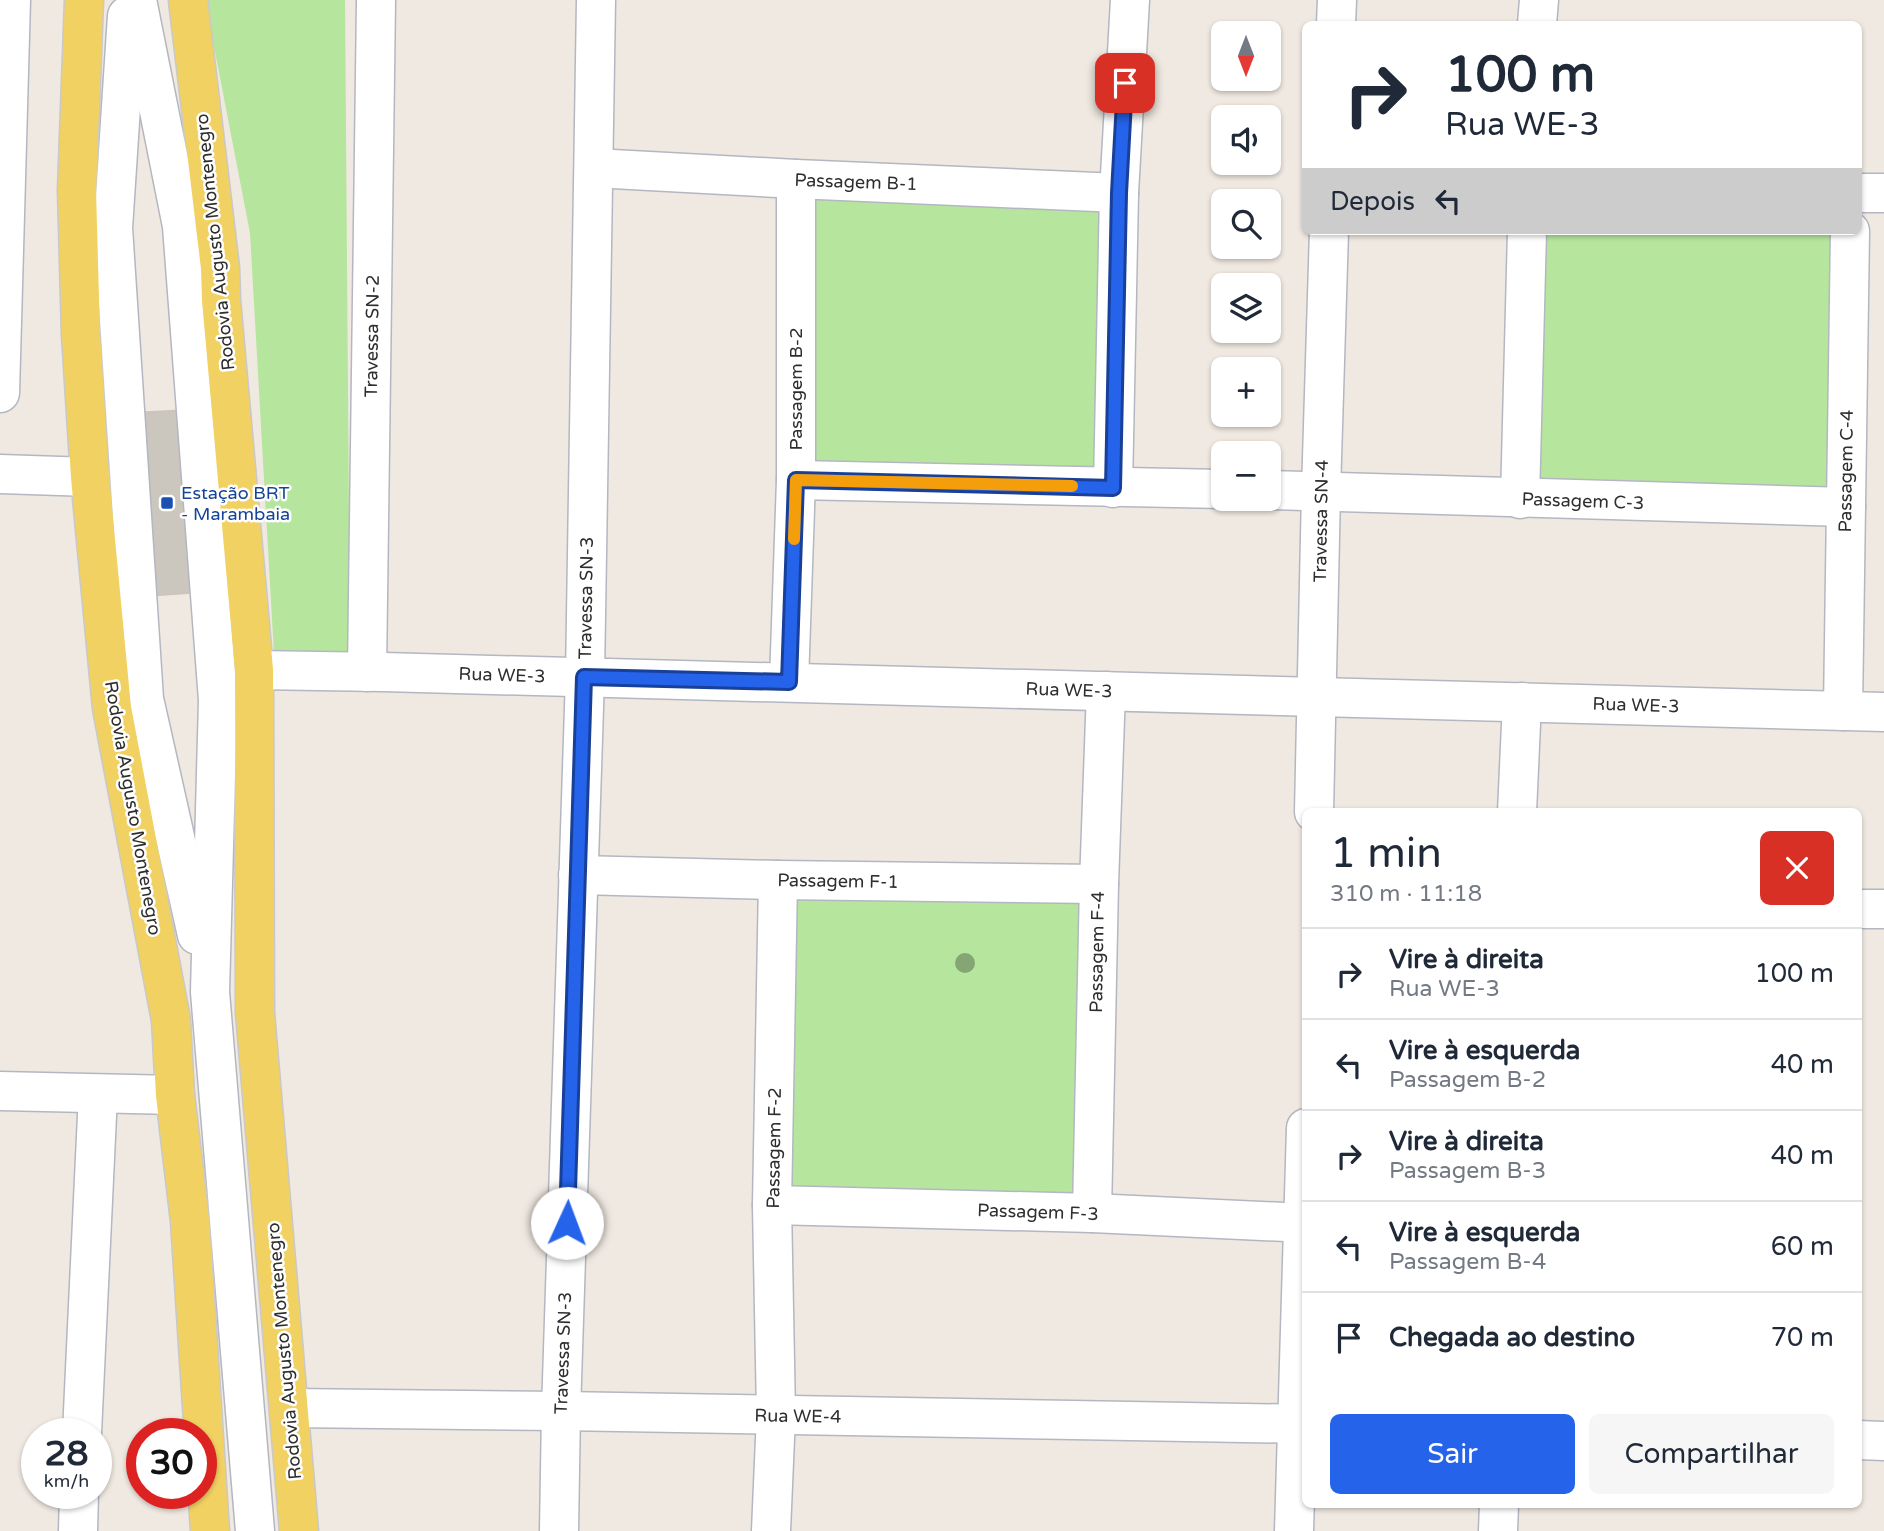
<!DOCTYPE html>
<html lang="pt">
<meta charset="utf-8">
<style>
body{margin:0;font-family:"Varela Round",sans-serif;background:#f6f6f7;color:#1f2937;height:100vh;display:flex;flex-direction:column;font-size:26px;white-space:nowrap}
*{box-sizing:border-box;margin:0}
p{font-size:23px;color:#747a83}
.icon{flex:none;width:38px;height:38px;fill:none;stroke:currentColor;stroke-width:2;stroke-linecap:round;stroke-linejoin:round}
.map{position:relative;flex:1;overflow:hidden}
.side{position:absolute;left:1302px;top:808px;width:560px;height:700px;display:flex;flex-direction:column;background:#fff;border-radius:10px;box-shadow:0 2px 5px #0004}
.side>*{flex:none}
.banner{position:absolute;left:1302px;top:21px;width:560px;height:214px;border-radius:10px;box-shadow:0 2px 5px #0004;background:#fff;color:#1f2937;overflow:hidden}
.needle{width:46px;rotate:180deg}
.buttons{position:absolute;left:1211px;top:21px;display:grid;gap:14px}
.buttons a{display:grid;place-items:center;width:70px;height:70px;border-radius:10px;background:#fff;box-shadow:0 2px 5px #0004;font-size:35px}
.speed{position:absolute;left:21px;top:1418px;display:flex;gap:14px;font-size:35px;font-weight:700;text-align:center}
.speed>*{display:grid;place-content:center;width:91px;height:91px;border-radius:50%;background:#fff;box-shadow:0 2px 5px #0004;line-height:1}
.speed small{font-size:18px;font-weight:400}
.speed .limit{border:10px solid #d22;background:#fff;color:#111}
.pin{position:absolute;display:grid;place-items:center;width:60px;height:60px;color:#fff;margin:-30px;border-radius:14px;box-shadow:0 4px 10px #0006}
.me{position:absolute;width:77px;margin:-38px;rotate:2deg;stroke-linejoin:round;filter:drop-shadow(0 0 5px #0008)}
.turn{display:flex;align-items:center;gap:24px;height:147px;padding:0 28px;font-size:32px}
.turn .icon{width:91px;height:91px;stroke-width:2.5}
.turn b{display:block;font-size:49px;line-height:60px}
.then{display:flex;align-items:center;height:66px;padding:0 28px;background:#0003;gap:14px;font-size:26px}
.round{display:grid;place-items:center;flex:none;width:74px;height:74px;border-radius:10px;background:#f6f6f7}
.headline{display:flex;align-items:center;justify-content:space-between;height:119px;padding:0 28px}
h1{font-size:42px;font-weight:600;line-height:52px}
.button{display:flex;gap:14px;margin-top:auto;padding:14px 28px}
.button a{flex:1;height:80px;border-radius:10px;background:#2563eb;color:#fff;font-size:28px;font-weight:600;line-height:80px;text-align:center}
.button a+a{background:#f6f6f7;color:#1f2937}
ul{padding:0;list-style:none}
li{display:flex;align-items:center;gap:21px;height:91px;padding:0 28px;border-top:2px solid #e0e1e3}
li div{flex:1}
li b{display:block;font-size:26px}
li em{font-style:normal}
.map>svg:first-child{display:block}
.green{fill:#b6e59e}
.building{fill:#cbc7bf;stroke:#cbc5ba;stroke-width:2}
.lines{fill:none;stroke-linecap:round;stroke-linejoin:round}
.minor-casing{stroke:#b4b7c1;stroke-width:41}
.major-casing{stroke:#c9c9c9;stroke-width:41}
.minor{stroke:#fff;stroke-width:38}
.major{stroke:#f2d163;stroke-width:38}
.tree{fill:#84a574}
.route-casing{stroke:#184099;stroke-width:18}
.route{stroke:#2563eb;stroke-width:12}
.slow{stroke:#f59e0b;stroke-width:12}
.transit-dot{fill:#1a4fb4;stroke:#fff;stroke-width:2.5}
.labels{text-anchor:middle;stroke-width:5;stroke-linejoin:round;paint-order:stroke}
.street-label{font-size:18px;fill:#2e2e2e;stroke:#fff}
.transit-label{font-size:18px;fill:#164399;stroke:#fff;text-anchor:start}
</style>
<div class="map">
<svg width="1884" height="1531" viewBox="0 0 1884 1531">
<rect width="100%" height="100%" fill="#efe9e1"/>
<g class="green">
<polygon points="205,0 345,0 350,654 274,654 250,233"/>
<polygon points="796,179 1119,193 1113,488 796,480"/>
<polygon points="1527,231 1850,231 1846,507 1520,499"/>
<polygon points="778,880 1099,884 1092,1213 772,1205"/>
</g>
<polygon class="building" points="189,410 202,592 145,596 132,413"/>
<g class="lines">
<g class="minor-casing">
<g id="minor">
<polyline points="137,0 182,226 218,700 210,992 255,1531"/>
<polyline points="127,16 113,228 144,699 197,935"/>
<polyline points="1336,24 1337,0"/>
<polyline points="1537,24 1539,0"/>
<polyline points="594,168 796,179 1119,193"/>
<polyline points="1858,193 1884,193"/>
<polyline points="0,393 11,0"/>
<polyline points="0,474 90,477"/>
<polyline points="796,480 1223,489"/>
<polyline points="1113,488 1119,193 1130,0"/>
<polyline points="1269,490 1846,507"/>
<polyline points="1520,499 1527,231"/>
<polyline points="254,670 383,672 1884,712"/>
<polyline points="367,672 376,0"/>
<polyline points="789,682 796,480 796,179"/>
<polyline points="1843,711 1850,231"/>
<polyline points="1314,812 1321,491 1329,231"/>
<polyline points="1517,812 1522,702"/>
<polyline points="578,875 778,880 1099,884"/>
<polyline points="1858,909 1884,909"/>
<polyline points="0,1091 175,1095"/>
<polyline points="772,1205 1092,1213 1306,1223"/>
<polyline points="1092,1213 1099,884 1106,691"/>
<polyline points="290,1408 561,1411 1306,1424"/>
<polyline points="82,1433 98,1094"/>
<polyline points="1858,1440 1884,1441"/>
<polyline points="78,1531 79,1493"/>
<polyline points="559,1531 561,1411 585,677 596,0"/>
<polyline points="771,1531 776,1415 772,1205 778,880"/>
<polyline points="1294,1531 1306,1128"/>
<polyline points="1498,1531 1499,1505"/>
</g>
</g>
<g class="major-casing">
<g id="major">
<polyline points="84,0 77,190 81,335 90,477 112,708 171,1020 175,1095 190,1221 210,1531"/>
<polyline points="188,0 220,268 221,300 254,670 255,1013 299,1531"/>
</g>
</g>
<use href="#minor" class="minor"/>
<use href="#major" class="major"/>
</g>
<circle class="tree" cx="965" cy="963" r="10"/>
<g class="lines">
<g class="route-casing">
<polyline id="route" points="567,1223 584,677 789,682 796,480 1113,488 1119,193 1125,83"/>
</g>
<use href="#route" class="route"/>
<polyline class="slow" points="794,539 796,480 1072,486"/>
</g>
<rect class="transit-dot" x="160" y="496" width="14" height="14" rx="3.5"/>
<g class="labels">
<g class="street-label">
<text transform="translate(856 182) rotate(2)" y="6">Passagem B-1</text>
<text transform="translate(215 242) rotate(-96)" y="6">Rodovia Augusto Montenegro</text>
<text transform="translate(372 336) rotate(-89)" y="6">Travessa SN-2</text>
<text transform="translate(796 389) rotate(-90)" y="6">Passagem B-2</text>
<text transform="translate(1846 471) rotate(-89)" y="6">Passagem C-4</text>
<text transform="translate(1583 501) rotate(2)" y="6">Passagem C-3</text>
<text transform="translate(1321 521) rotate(-89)" y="6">Travessa SN-4</text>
<text transform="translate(586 598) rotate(-89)" y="6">Travessa SN-3</text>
<text transform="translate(502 675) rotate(2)" y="6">Rua WE-3</text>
<text transform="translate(1069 690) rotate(2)" y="6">Rua WE-3</text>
<text transform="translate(1636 705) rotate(2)" y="6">Rua WE-3</text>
<text transform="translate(133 808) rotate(80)" y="6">Rodovia Augusto Montenegro</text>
<text transform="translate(838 881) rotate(1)" y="6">Passagem F-1</text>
<text transform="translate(1097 952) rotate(-89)" y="6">Passagem F-4</text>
<text transform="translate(774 1148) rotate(-89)" y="6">Passagem F-2</text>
<text transform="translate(1038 1212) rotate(2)" y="6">Passagem F-3</text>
<text transform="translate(284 1351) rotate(-95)" y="6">Rodovia Augusto Montenegro</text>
<text transform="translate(563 1353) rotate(-88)" y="6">Travessa SN-3</text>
<text transform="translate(798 1416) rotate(1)" y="6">Rua WE-4</text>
</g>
<g class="transit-label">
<text x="181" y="499">Estação BRT<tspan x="181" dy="21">- Marambaia</tspan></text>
</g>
</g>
</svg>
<div class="buttons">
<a><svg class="needle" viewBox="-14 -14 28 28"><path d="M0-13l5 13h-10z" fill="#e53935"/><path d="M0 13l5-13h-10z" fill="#747a83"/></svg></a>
<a><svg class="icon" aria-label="sound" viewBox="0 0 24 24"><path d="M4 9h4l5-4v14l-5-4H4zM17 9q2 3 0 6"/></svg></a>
<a><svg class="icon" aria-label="search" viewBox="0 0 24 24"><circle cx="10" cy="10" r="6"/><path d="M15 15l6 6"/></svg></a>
<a><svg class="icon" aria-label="layers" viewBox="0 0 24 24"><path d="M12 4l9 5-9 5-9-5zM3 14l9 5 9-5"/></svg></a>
<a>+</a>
<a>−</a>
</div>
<div class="speed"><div>28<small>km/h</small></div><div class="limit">30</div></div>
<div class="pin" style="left:1125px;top:83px;background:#d93025"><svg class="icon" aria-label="arrive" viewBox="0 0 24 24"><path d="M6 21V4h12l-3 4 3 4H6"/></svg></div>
<svg class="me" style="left:567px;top:1223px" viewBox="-20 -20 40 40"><circle r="19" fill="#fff"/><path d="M0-13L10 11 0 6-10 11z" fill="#2563eb"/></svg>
<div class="banner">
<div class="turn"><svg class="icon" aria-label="right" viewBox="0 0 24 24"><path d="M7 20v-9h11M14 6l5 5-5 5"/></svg><div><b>100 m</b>Rua WE-3</div></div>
<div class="then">Depois<svg class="icon" aria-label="left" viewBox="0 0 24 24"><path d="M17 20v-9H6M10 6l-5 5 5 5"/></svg></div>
</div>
<section class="side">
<div class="headline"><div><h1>1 min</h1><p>310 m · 11:18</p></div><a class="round" style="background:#d93025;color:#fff"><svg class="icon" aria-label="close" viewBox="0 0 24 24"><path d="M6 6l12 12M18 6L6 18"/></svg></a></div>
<ul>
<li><svg class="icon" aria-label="right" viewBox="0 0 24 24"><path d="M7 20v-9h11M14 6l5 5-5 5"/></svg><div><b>Vire à direita</b><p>Rua WE-3</p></div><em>100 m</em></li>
<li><svg class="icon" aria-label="left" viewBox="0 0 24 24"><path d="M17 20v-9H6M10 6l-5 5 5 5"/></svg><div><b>Vire à esquerda</b><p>Passagem B-2</p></div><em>40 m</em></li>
<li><svg class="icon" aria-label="right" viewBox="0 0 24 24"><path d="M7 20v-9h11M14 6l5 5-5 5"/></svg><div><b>Vire à direita</b><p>Passagem B-3</p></div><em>40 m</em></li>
<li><svg class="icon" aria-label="left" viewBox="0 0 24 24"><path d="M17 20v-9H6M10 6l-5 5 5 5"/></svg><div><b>Vire à esquerda</b><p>Passagem B-4</p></div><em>60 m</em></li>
<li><svg class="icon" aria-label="arrive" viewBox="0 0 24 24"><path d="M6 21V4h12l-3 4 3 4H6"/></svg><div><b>Chegada ao destino</b></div><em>70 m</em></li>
</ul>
<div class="button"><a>Sair</a><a>Compartilhar</a></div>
</section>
</div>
